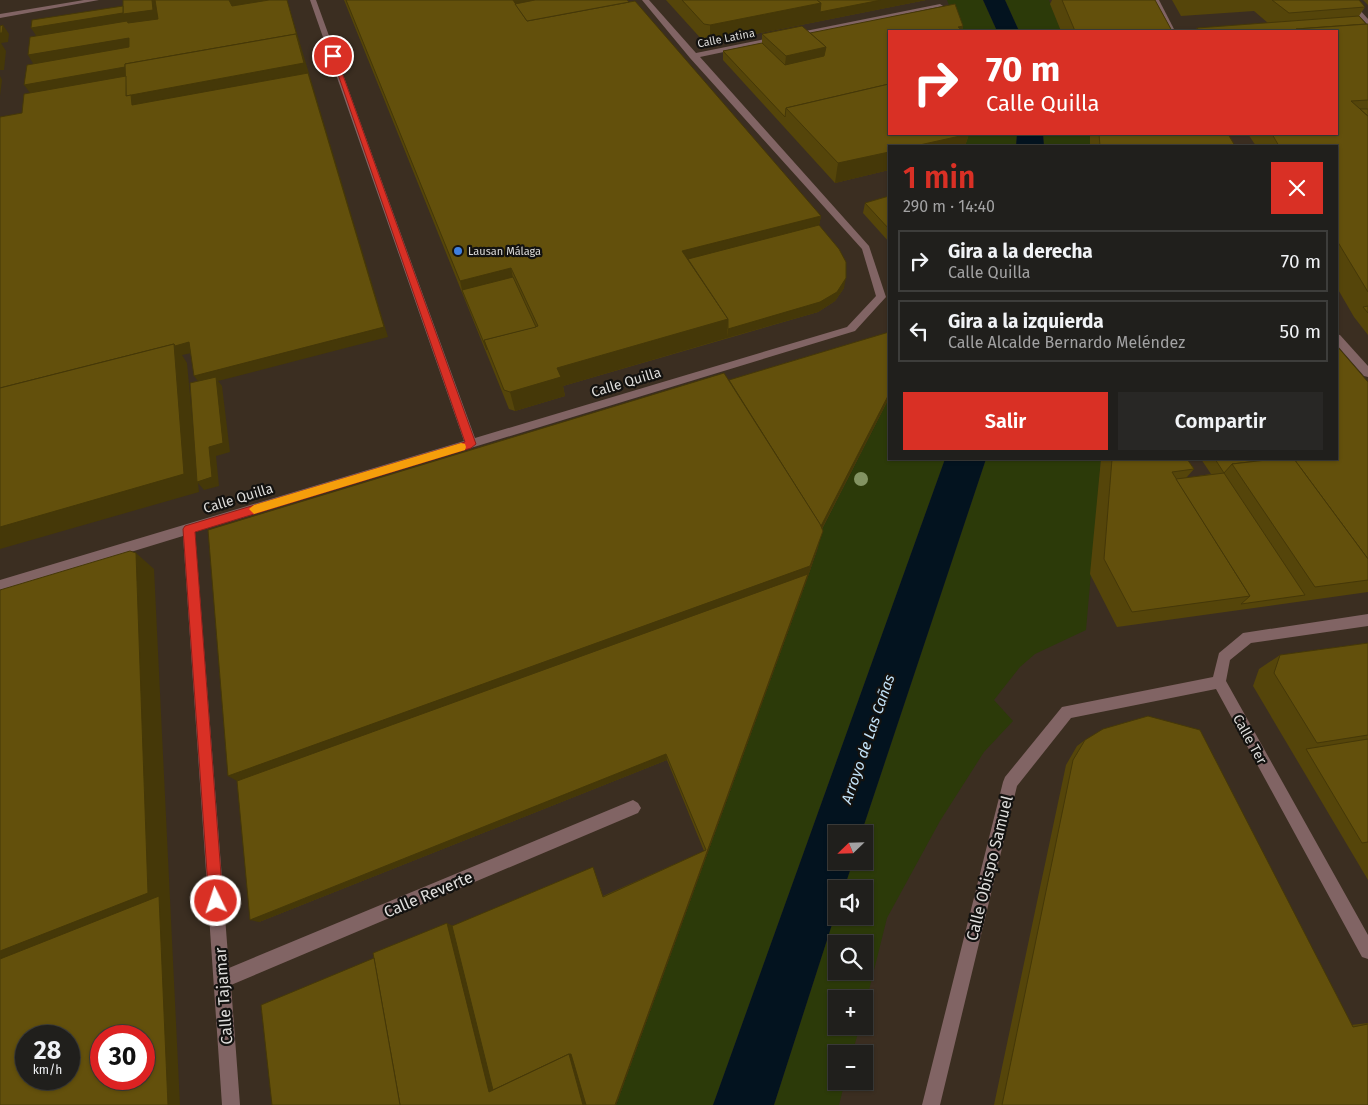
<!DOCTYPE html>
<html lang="es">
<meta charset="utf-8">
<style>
body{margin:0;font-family:"Fira Sans",sans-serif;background:#282725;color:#f1f3f6;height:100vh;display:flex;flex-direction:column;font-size:19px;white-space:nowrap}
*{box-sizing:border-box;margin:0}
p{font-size:16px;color:#a2a2a3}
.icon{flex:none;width:28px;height:28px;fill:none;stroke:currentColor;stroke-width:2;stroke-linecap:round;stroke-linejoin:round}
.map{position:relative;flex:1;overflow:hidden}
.sheet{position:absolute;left:888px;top:145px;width:450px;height:315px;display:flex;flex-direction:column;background:#201f1c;border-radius:0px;box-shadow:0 1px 4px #0004,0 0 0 1px #3d3d3b}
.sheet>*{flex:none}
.hud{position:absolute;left:888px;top:30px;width:450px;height:105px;border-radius:0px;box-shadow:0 1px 4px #0004,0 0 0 1px #3d3d3b;background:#d93025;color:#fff;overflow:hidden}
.needle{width:32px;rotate:247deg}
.fabs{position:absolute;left:828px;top:825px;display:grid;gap:10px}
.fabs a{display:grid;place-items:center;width:45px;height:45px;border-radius:0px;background:#201f1c;box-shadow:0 1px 4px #0004,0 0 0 1px #3d3d3b;font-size:25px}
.speed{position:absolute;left:15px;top:1025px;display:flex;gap:10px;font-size:25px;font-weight:700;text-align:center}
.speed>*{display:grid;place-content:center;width:65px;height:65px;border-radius:50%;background:#201f1c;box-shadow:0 1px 4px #0004,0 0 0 1px #3d3d3b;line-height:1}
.speed small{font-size:12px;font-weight:400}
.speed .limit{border:8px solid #d22;background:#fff;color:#111}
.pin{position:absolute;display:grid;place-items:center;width:42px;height:42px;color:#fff;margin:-21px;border:2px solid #fff;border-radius:50%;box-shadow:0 1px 5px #0007}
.me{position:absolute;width:55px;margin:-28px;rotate:356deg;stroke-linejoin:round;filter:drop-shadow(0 0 4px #0008)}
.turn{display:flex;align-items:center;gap:18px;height:105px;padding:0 15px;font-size:22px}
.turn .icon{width:65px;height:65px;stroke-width:2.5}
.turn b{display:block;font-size:35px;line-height:42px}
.round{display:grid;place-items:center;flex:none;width:52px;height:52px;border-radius:0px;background:#282725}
.overview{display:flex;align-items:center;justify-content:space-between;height:85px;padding:0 15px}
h1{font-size:30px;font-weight:600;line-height:38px;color:#d93025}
.cta{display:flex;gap:10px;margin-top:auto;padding:10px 15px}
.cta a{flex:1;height:58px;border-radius:0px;background:#d93025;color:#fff;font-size:20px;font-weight:600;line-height:58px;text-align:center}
.cta a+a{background:#282725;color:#f1f3f6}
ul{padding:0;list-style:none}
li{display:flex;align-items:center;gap:15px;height:62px;margin:0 10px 8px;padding:0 5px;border:2px solid #3d3d3b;border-radius:0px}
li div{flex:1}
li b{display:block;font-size:19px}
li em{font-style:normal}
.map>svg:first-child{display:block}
.industrial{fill:#3b2e21;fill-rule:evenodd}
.green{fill:#2c3a09;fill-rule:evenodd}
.water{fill:#03131f}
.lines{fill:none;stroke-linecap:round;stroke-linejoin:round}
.minor{fill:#816464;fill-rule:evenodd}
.tree{fill:#839362}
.wall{fill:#55450a}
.shaded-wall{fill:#453808}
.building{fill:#63500c;stroke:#453808;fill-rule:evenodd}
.route{fill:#d93025;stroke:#8d1f18}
.slow{fill:#f59e0b}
.shop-dot{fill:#3f7fe0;stroke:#131210;stroke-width:2}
.labels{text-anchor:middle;stroke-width:4.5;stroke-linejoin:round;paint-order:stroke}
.far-street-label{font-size:11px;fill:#dedddb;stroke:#131210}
.far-poi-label{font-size:11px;fill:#dedddb;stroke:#131210;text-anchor:start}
.street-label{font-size:14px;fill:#dedddb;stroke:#131210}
.water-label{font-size:15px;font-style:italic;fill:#c4e4fa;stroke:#131210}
.near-street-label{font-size:16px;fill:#dedddb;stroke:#131210}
</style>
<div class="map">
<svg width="1368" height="1105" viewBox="0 0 1368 1105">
<rect width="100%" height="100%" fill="#2b2925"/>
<path class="industrial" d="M0 0H1368V1105H0ZM889 31H1336V134H889ZM889 146H1336V459H889ZM836 834H864V861H836ZM836 889H864V916H836ZM836 944H864V971H836ZM836 999H864V1026H836ZM26 1036H69V1079H26ZM101 1036H144V1079H101ZM836 1054H864V1081H836Z"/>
<g class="green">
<polygon points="947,0 983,0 997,31 959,31"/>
<polygon points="1005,0 1049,0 1061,31 1019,31"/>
<polygon points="967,134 1017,134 1016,146 964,146"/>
<polygon points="1043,134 1090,134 1090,146 1044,146"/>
<polygon points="889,398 889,459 945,459 713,1105 616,1105 806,582 818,548 816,541"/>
<path d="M986 459H1101L1086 630 1035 654 1020 667 994 700 1013 721 984 752 940 821 887 918 864 1010V999H836V1026H860L852 1054H836V1081H845L839 1105H774L836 912V916H864V889H844L853 861H864V834H861ZM836 944H864V971H836Z"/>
</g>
<g class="water">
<polygon points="983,0 1005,0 1019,31 997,31"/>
<polygon points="1017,134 1043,134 1044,146 1016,146"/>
<polygon points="945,459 986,459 861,834 836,834 836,861 853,861 844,889 836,889 836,912 774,1105 713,1105"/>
</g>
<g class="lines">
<g class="minor">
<polygon points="84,0 99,0 0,18 0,14"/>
<polygon points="310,0 316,0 475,438 847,327 876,296 862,249 690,58 642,0 649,0 696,53 940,4 943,6 700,57 869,246 886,297 855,331 195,532 229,968 633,800 638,803 641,808 638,813 231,985 240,1105 222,1105 183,536 0,592 0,580 464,441"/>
<polygon points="1153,0 1159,0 1175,31 1169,31"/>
<polygon points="1344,0 1351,0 1368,19 1368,25"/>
<polygon points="1336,334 1340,335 1368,366 1368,377 1364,376 1336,344"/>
<polygon points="1368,614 1368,626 1251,643 1230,660 1226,681 1368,935 1368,959 1362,957 1216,689 1071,718 1017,786 940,1105 922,1105 1003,782 1005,777 1062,707 1213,677 1219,653 1243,633"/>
</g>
</g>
<circle class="tree" cx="861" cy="479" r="7"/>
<g class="wall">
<polygon points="344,0 627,0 821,216 819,225 844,288 835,301 818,312 563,386 565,396 515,411 509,409"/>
<polygon points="666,0 926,0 710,43 704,42"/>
<polygon points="1052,0 1155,0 1172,31 1061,31 1050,4"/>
<polygon points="1172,0 1359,0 1365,7 1359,16 1366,24 1368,24 1368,335 1354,317 1336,286 1336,146 1256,146 1248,134 1336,134 1336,31 1195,31 1197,28 1268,23 1254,11 1181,16"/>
<polygon points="1363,0 1368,0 1368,5"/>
<polygon points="963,26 962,31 969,134 965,146 889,146 889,170 835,183 723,60 723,51 762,43 762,34 810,33"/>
<polygon points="1090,134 1228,134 1235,146 1090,146"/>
<polygon points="889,196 889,242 863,213 865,203"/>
<polygon points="729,380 889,398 822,529 818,547 806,582 616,1105 452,926 593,867 603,896 704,851 667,760 259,922"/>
<polygon points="1368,382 1368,592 1117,627 1090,574 1101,459 1187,459 1194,469 1186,478 1211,474 1201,459 1336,459"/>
<polygon points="1368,643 1368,880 1253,686 1259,669 1280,655"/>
<polygon points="1085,740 1351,1025 1368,1023 1368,1105 994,1105 1066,765 1077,746"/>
</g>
<g class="shaded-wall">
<polygon points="152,0 156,0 163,28 37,37 31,28"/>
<polygon points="229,0 287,0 388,337 218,381 222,386 230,452 216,456 219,486 204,490 198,483 199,492 0,549 0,527 174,344 189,342 196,352 182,355 187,363 198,481 201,385 194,376 384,327 137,115 126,96 31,94 24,85 289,7 236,15"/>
<polygon points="510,0 586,0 517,13"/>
<polygon points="881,0 926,0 710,43 710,25 821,3"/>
<polygon points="3,25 9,34 8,42 1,43 6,51 4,70 0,70 0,33"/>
<polygon points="963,26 962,31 958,27"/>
<polygon points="129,38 134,47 34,65 28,55"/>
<polygon points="826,47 823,66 784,74 786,56"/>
<polygon points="0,76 2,80 0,96"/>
<polygon points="969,134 965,146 915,146"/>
<polygon points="889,152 889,170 835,183 838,163"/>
<polygon points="821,216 817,235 688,269 682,251"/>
<polygon points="511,268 515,287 462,290 460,281"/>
<polygon points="846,278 844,288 835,301 818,312 727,338 728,329"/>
<polygon points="728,319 727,338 563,386 565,396 515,411 510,392 557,368"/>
<polygon points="889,394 889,398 816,540 818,532"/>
<polygon points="823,531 818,547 806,582 616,1105 615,1105 805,582 246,786 228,776"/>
<polygon points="136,553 154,569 180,1105 168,1105 0,966 0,951"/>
<polygon points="666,754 667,760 259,922 250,920"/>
<polygon points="447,923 457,928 569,1054 574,1054 589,1105 583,1105 489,1092"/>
</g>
<g class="building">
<polygon points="123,0 152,0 153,10 123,14"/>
<polygon points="155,0 229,0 232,6 269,0 287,0 299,43 296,34 125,64 125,67 24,85 27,65 129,47 129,38 28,55 30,37 127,21 128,23 158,19"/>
<polygon points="346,0 513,0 527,21 635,1 821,216 682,251 728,319 557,368 561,377 510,392 504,390 484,340 538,326 511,268 460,281"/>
<polygon points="535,0 627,0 629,2 527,21 515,4"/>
<polygon points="682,0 817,0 821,3 710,25 704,24"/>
<polygon points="817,0 881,0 820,12 821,3"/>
<polygon points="1062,0 1155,0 1172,31 1075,31"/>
<polygon points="1272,0 1359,0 1365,7 1289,13"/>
<polygon points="955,4 963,26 958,27 962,31 889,31 889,84 786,108 785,117 723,51 762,43 785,65 824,56 826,47 810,33"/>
<polygon points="123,6 123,13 31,28 32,20"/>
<polygon points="1359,16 1366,24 1296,29 1295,31 1199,31 1197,28"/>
<polygon points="1368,24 1368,100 1351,101 1368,116 1368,292 1336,239 1336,146 1279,146 1272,134 1336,134 1336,31 1298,31 1296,29"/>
<polygon points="3,25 2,33 0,33 0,26"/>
<polygon points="802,26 826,47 786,56 762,34"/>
<polygon points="296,34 304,63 126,96 125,64"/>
<polygon points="308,73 384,327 194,376 189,342 175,346 174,344 0,388 0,117 22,113 24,94 126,76 126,96 131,95 132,105"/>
<polygon points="889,84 889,134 969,134 915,146 889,146 889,152 838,163 786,108"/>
<polygon points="1360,109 1368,109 1368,116"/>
<polygon points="1099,134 1228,134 1235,146 1100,146"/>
<polygon points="889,196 889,229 865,203"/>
<polygon points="819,225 839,249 846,262 846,278 837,292 820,302 728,329 728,319 688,259"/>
<polygon points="513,277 536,327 484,340 487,350 462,290"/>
<polygon points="1368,306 1368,313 1363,307"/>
<polygon points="1336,324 1339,330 1336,330"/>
<polygon points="889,332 889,394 821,526 729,380"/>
<polygon points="174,344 184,474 0,527 0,388"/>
<polygon points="1336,345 1368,382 1368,559 1294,459 1336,459"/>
<polygon points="724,373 820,524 823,531 810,566 228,776 208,530"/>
<polygon points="216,377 223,443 209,447 212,477 197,482 190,383"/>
<polygon points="1112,459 1187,459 1194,469 1172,472 1250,596 1132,612 1104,559"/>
<polygon points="1215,459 1275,459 1232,464 1224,473"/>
<polygon points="1275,459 1294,459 1368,559 1368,580 1315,587 1232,464"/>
<polygon points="1224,473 1305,595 1241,604 1250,596 1176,479"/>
<polygon points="130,551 136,553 148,893 0,951 0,590"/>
<polygon points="808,574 615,1105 586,1105 571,1054 569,1054 493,1090 452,926 593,867 603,897 706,850 666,754 250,920 237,781"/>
<polygon points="1368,643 1368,735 1317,743 1274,673 1280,655"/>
<polygon points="1148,716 1200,730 1353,1027 1368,1024 1368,1105 1002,1105 1073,760 1085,740 1103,729"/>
<polygon points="1368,739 1368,842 1362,843 1306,749"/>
<path d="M159 896 168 1105H0V959ZM26 1036H69V1079H26ZM101 1036H144V1079H101Z"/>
<polygon points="447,923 489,1092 569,1054 583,1105 400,1105 373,953"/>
<polygon points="374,958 400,1105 272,1105 261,1005"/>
</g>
<polygon class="route" points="331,54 336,56 476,444 471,448 195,532 223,901 221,907 216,909 211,907 209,901 183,529 185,526 465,442"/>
<polygon class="slow" points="461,443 465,444 466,447 465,450 254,514 249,509 254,505"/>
<circle class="shop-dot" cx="458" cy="251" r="5"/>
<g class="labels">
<g class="far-street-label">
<text transform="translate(726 38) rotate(-11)" y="4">Calle Latina</text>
</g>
<g class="far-poi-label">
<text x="468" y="255">Lausan Málaga</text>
</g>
<g class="street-label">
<text transform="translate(626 382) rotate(-17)" y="5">Calle Quilla</text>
<text transform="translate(238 498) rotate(-17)" y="5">Calle Quilla</text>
<text transform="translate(1250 739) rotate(61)" y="5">Calle Ter</text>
</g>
<g class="water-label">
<text transform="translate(868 739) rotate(-71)" y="5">Arroyo de Las Cañas</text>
</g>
<g class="near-street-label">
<text transform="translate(989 868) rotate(-76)" y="6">Calle Obispo Samuel</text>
<text transform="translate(428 894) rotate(-23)" y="6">Calle Reverte</text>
<text transform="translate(223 996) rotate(-94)" y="6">Calle Tajamar</text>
</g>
</g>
</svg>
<div class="fabs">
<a><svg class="needle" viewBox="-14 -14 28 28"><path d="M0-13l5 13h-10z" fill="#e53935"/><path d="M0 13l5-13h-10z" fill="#a2a2a3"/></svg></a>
<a><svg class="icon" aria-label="sound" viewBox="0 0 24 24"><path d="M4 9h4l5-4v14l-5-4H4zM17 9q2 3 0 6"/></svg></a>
<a><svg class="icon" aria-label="search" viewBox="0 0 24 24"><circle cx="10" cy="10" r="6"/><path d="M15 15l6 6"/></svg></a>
<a>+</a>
<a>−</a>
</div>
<div class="speed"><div>28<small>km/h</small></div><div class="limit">30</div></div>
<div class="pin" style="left:333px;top:56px;background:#d93025"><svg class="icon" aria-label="arrive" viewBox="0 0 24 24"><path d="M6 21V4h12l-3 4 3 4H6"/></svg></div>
<svg class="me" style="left:216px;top:901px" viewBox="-20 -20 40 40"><circle r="17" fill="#d93025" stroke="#fff" stroke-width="3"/><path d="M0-11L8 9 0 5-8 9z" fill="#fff"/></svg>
<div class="hud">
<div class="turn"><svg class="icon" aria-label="right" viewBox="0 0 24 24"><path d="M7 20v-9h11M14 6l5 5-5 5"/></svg><div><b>70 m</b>Calle Quilla</div></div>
</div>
<section class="sheet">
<div class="overview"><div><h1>1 min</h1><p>290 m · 14:40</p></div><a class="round" style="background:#d93025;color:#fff"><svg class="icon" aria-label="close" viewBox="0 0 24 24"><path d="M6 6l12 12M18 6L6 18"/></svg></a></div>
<ul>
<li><svg class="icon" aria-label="right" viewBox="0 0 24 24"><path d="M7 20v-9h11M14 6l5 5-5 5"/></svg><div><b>Gira a la derecha</b><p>Calle Quilla</p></div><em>70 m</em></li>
<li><svg class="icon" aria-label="left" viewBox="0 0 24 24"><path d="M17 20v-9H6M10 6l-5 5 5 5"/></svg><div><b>Gira a la izquierda</b><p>Calle Alcalde Bernardo Meléndez</p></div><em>50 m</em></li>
</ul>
<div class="cta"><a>Salir</a><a>Compartir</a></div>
</section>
</div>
